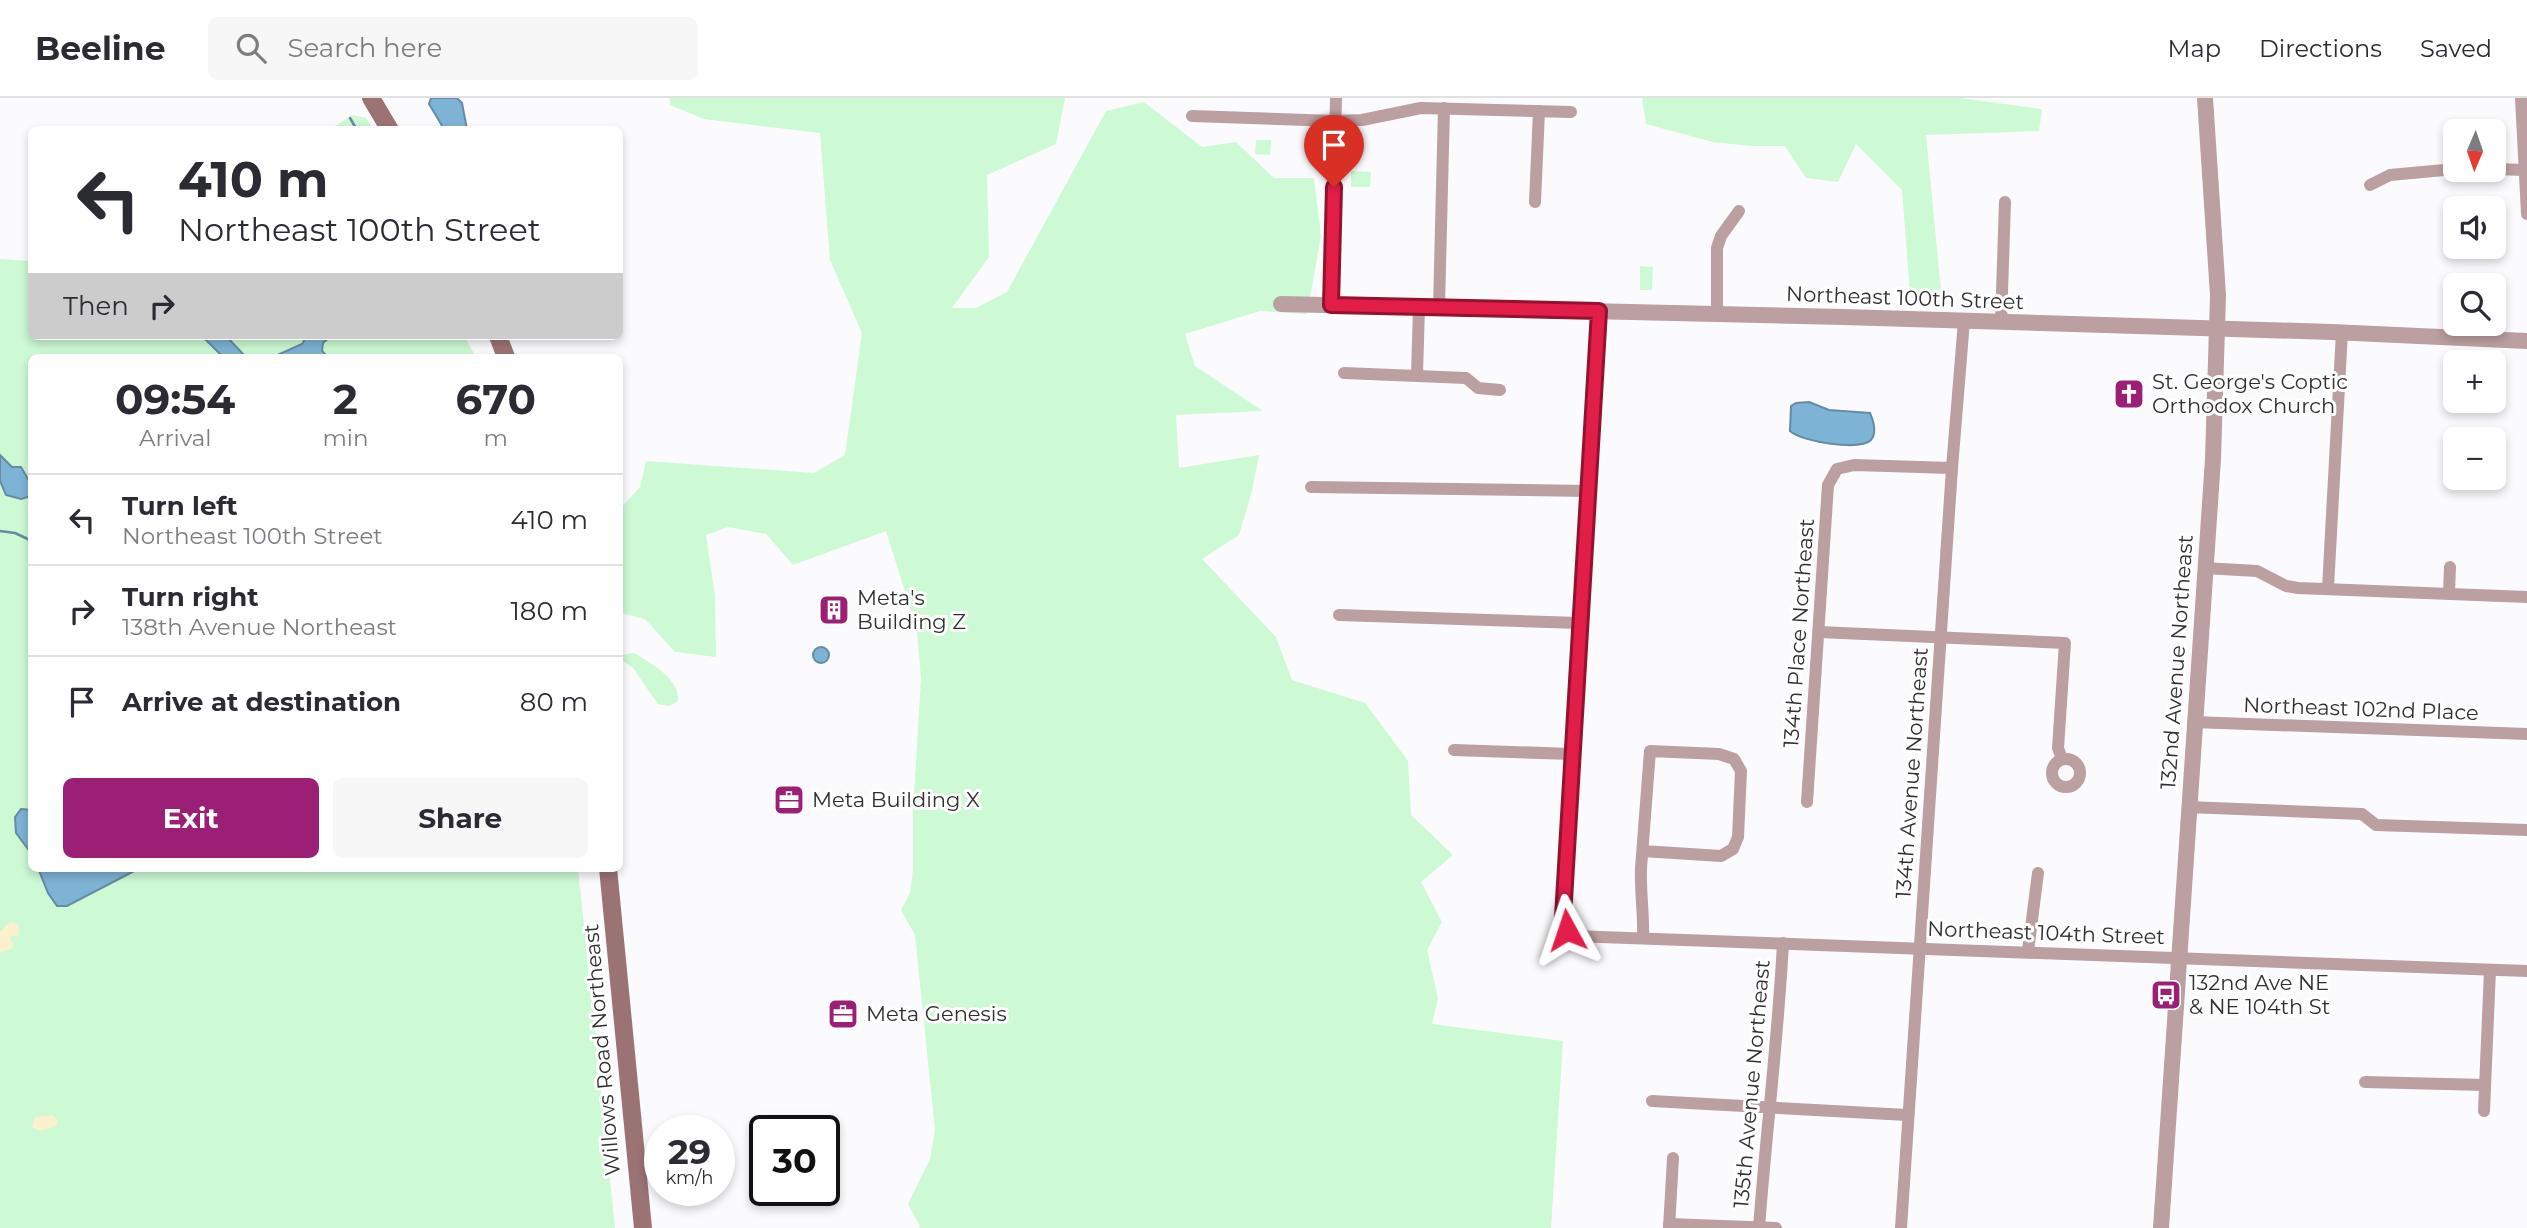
<!DOCTYPE html>
<meta charset="utf-8">
<style>
body{margin:0;font-family:Montserrat,sans-serif;background:#f7f7f7;color:#2b2b33;height:100vh;display:flex;flex-direction:column;font-size:26px;white-space:nowrap}
*{box-sizing:border-box;margin:0}
p{font-size:23px;color:#7c7c81}
.icon{flex:none;width:38px;height:38px;fill:none;stroke:currentColor;stroke-width:2;stroke-linecap:round;stroke-linejoin:round}
.map{position:relative;flex:1;overflow:hidden}
.side{position:absolute;left:28px;top:256px;width:595px;height:518px;display:flex;flex-direction:column;background:#fff;border-radius:10px;box-shadow:0 4px 10px #0003}
.side>*{flex:none}
.banner{position:absolute;left:28px;top:28px;width:595px;height:214px;border-radius:10px;box-shadow:0 4px 10px #0003;background:#fff;color:#2b2b33;overflow:hidden}
.needle{width:46px;rotate:182deg}
.tools{position:absolute;left:2443px;top:21px;display:grid;gap:14px}
.tools a{display:grid;place-items:center;width:63px;height:63px;border-radius:10px;background:#fff;box-shadow:0 4px 10px #0003;font-size:35px}
.speed{position:absolute;left:644px;top:1017px;display:flex;gap:14px;font-size:35px;font-weight:700;text-align:center}
.speed>*{display:grid;place-content:center;width:91px;height:91px;border-radius:50%;background:#fff;box-shadow:0 4px 10px #0003;line-height:1}
.speed small{font-size:18px;font-weight:400}
.speed .limit{border:4px solid #111;border-radius:10px;background:#fff;color:#111}
.pin{position:absolute;display:grid;place-items:center;width:60px;height:60px;color:#fff;margin:-72px -30px;border-radius:50% 50% 50% 0;rotate:-45deg;box-shadow:0 0 7px #0007}
.pin .icon{rotate:45deg}
.me{position:absolute;width:77px;margin:-38px;rotate:355deg;stroke-linejoin:round;filter:drop-shadow(0 0 5px #0008)}
.turn{display:flex;align-items:center;gap:24px;height:147px;padding:0 35px;font-size:32px}
.turn .icon{width:91px;height:91px;stroke-width:2.5}
.turn b{display:block;font-size:49px;line-height:60px}
.then{display:flex;align-items:center;height:66px;padding:0 35px;background:#0003;gap:14px;font-size:26px}
.eta{display:flex;justify-content:space-evenly;align-items:center;height:119px;text-align:center}
.eta b{font-size:42px;font-weight:700;line-height:49px}
.primary-button{display:flex;gap:14px;margin-top:auto;padding:14px 35px}
.primary-button a{flex:1;height:80px;border-radius:10px;background:#9c1f76;color:#fff;font-size:28px;font-weight:700;line-height:80px;text-align:center}
.primary-button a+a{background:#f7f7f7;color:#2b2b33}
ul{padding:0;list-style:none}
li{display:flex;align-items:center;gap:21px;height:91px;padding:0 35px;border-top:2px solid #e1e1e2}
li div{flex:1}
li b{display:block;font-size:26px}
li em{font-style:normal}
header{display:flex;align-items:center;gap:42px;box-sizing:border-box;height:98px;padding:0 35px;background:#fff;border-bottom:2px solid #e1e1e2}
header strong{font-size:33px}
nav{display:flex;gap:38px;margin-inline-start:auto;font-size:24px}
.search{width:490px;height:63px;background:#f7f7f7;display:flex;align-items:center;gap:18px;box-sizing:border-box;padding:0 24px;border-radius:10px;color:#7c7c81;font-size:26px}
.map>svg:first-child{display:block}
.green{fill:#cdf9d4}
.sand{fill:#fbf1cc}
.water{fill:#7db3d5;stroke:#668ba4;stroke-width:2}
.lines{fill:none;stroke-linecap:round;stroke-linejoin:round}
.stream{stroke:#668ba4;stroke-width:2.5}
.minor{stroke:#bc9fa0;stroke-width:12}
.tertiary{stroke:#bc9fa0;stroke-width:16}
.secondary{stroke:#9c7375;stroke-width:18}
.route-casing{stroke:#92132f;stroke-width:18}
.route{stroke:#e11d48;stroke-width:12}
.labels{text-anchor:middle;stroke-width:6;stroke-linejoin:round;paint-order:stroke}
.street-label{font-size:21px;fill:#2f2f30;stroke:#fff}
.poi-label{font-size:21px;fill:#2f2f30;stroke:#fff;text-anchor:start}
</style>
<header>
<strong>Beeline</strong>
<div class="search"><svg class="icon" aria-label="search" viewBox="0 0 24 24"><circle cx="10" cy="10" r="6"/><path d="M15 15l6 6"/></svg>Search here</div>
<nav><a>Map</a><a>Directions</a><a>Saved</a></nav>
</header>
<div class="map">
<svg width="2527" height="1130" viewBox="0 0 2527 1130">
<rect width="100%" height="100%" fill="#fbfbfd"/>
<g class="green">
<polygon points="670,0 1065,0 1056,46 987,77 989,159 952,210 976,210 1007,194 1106,13 1144,4 1202,49 1236,44 1274,80 1314,80 1321,138 1307,216 1260,213 1185,236 1195,268 1263,313 1176,317 1179,370 1259,357 1252,393 1239,437 1202,461 1276,539 1292,582 1365,605 1408,663 1411,717 1453,757 1421,784 1442,824 1427,852 1438,900 1432,926 1563,943 1551,1130 919,1130 920,1128 908,1106 930,1061 935,1032 915,837 901,812 910,795 913,771 913,713 921,581 917,532 886,433 793,467 766,436 728,429 706,437 715,498 716,559 675,554 645,521 620,515 620,411 640,389 646,363 814,375 845,357 862,235 830,162 820,35 704,21 670,7"/>
<polygon points="1642,0 1960,0 2042,11 2039,33 1926,37 1941,193 1910,195 1902,92 1856,46 1838,84 1806,80 1785,48 1751,48 1713,44 1646,26"/>
<polygon points="352,17 366,20 373,31 336,31 334,29"/>
<polygon points="1256,42 1271,42 1270,57 1255,56"/>
<polygon points="1351,73 1371,74 1370,89 1351,89"/>
<polygon points="0,161 31,163 32,238 464,238 476,259 32,259 32,770 578,770 615,1130 0,1130"/>
<polygon points="1640,168 1653,169 1652,192 1640,192"/>
<path d="M634 555C651 565 680 581 678 603L669 608 658 606 633 570 622 562 621 557Z"/>
</g>
<g class="sand">
<polygon points="13,824 18,827 19,837 10,839 13,847 12,851 0,854 0,834 9,825"/>
<polygon points="54,1017 58,1024 55,1029 40,1033 32,1029 35,1019"/>
</g>
<g class="water">
<polygon points="431,0 457,0 462,5 467,31 444,31 429,6"/>
<polygon points="202,238 226,238 246,259 223,259"/>
<polygon points="307,238 331,238 323,245 322,253 328,259 273,259 302,246"/>
<path d="M1809 304 1829 312 1870 315C1873 322 1877 335 1871 342 1860 353 1802 344 1790 333L1791 308 1796 305Z"/>
<polygon points="0,357 12,369 21,369 31,386 31,398 21,401 6,397 0,383"/>
<circle cx="821" cy="557" r="8"/>
<polygon points="21,711 31,712 31,755 16,735 15,719"/>
<polygon points="38,770 140,770 67,808 57,808 48,795"/>
</g>
<g class="lines">
<g class="stream">
<polyline points="350,20 357,32"/>
<polyline points="0,433 15,435 32,443"/>
</g>
<g class="minor">
<polyline points="2521,0 2527,116"/>
<polyline points="1192,18 1336,23 1362,22 1421,10 1571,14"/>
<polyline points="2494,71 2525,72"/>
<polyline points="2370,87 2390,77 2455,71"/>
<polyline points="1535,104 1539,13"/>
<polyline points="1331,207 1336,0"/>
<polyline points="1439,209 1444,10"/>
<polyline points="1599,213 1563,819 1567,832 1573,838 2527,873"/>
<polyline points="1717,216 1717,150 1721,138 1739,113"/>
<polyline points="2001,224 2005,104"/>
<polyline points="1344,275 1466,280 1478,290 1500,292"/>
<polyline points="1417,277 1419,209"/>
<polyline points="1311,389 1589,393"/>
<polyline points="2204,470 2257,473 2286,488 2298,490 2527,499"/>
<polyline points="2328,490 2342,234"/>
<polyline points="2449,495 2450,469"/>
<polyline points="1339,517 1580,525"/>
<polyline points="1819,534 2065,545 2058,650 2062,661"/>
<polyline points="2193,624 2527,636"/>
<polyline points="1454,652 1572,656"/>
<circle cx="2066" cy="675" r="14"/>
<polyline points="1807,704 1828,387 1837,371 1854,367 1952,370"/>
<polyline points="2188,709 2362,716 2376,727 2527,732"/>
<path d="M1643 753 1721 758 1733 751 1738 739 1741 673 1734 661 1719 656 1650 653 1641 770C1640 793 1644 817 1643 840"/>
<polyline points="2028,853 2038,775"/>
<polyline points="2365,984 2485,987"/>
<polyline points="1652,1003 1907,1017"/>
<polyline points="2484,1013 2490,872"/>
<polyline points="1669,1126 1776,1130"/>
<polyline points="1669,1130 1673,1060"/>
<path d="M1759 1130C1766 1035 1778 941 1783 845"/>
<polyline points="1901,1130 1952,370 1964,223"/>
</g>
<g class="tertiary">
<polyline points="1281,206 1843,219 2332,234 2527,243"/>
<polyline points="2161,1130 2213,361 2218,197 2205,0"/>
</g>
<g class="secondary">
<polyline points="371,0 390,32"/>
<polyline points="498,238 506,259"/>
<polyline points="608,770 643,1130"/>
</g>
</g>
<g class="lines">
<g class="route-casing">
<polyline id="route" points="1334,89 1331,207 1599,213 1563,819 1567,832"/>
</g>
<use href="#route" class="route"/>
</g>
<defs>
<g id="church-square" transform="scale(1.575)"><rect x="-9" y="-9" width="18" height="18" rx="4" fill="#9c1f76" stroke="#fff"/><path d="M-1.2-6h2.4v3.5h3.3v2.4h-3.3V6h-2.4V-.1h-3.3v-2.4h3.3Z" fill="#fff"/></g>
<g id="building-square" transform="scale(1.575)"><rect x="-9" y="-9" width="18" height="18" rx="4" fill="#9c1f76" stroke="#fff"/><path d="M-4-6H4V6H1V3H-1V6H-4ZM-2.5-4.3h1.7v1.8h-1.7ZM.8-4.3h1.7v1.8H.8ZM-2.5-1h1.7V.8h-1.7ZM.8-1h1.7V.8H.8Z" fill="#fff"/></g>
<g id="office-square" transform="scale(1.575)"><rect x="-9" y="-9" width="18" height="18" rx="4" fill="#9c1f76" stroke="#fff"/><path d="M-6-3h4V-5.5h4V-3h4V5H-6ZM-1-4.5V-3h2v-1.5ZM-6 0V1H6V0Z" fill="#fff"/></g>
<g id="bus-square" transform="scale(1.575)"><rect x="-9" y="-9" width="18" height="18" rx="4" fill="#9c1f76" stroke="#fff"/><path d="M-5-6H5V4H4V6H2V4H-2V6H-4V4H-5ZM-3.5-4V0h7V-4ZM-3.5 1.2v1.5H-2V1.2ZM2 1.2v1.5H3.5V1.2Z" fill="#fff"/></g>
</defs>
<g fill-rule="evenodd">
<use href="#church-square" x="2129" y="296"/>
<use href="#building-square" x="834" y="512"/>
<use href="#office-square" x="789" y="702"/>
<use href="#bus-square" x="2166" y="897"/>
<use href="#office-square" x="843" y="916"/>
</g>
<g class="labels">
<g class="street-label">
<text transform="translate(1905 200) rotate(2)" y="7">Northeast 100th Street</text>
<text transform="translate(1799 535) rotate(-86)" y="7">134th Place Northeast</text>
<text transform="translate(2177 564) rotate(-86)" y="7">132nd Avenue Northeast</text>
<text transform="translate(2361 611) rotate(2)" y="7">Northeast 102nd Place</text>
<text transform="translate(1912 675) rotate(-86)" y="7">134th Avenue Northeast</text>
<text transform="translate(2046 835) rotate(2)" y="7">Northeast 104th Street</text>
<text transform="translate(602 952) rotate(-95)" y="7">Willows Road Northeast</text>
<text transform="translate(1752 986) rotate(-85)" y="7">135th Avenue Northeast</text>
</g>
<g class="poi-label">
<text x="2152" y="291">St. George's Coptic<tspan x="2152" dy="24">Orthodox Church</tspan></text>
<text x="857" y="507">Meta's<tspan x="857" dy="24">Building Z</tspan></text>
<text x="812" y="709">Meta Building X</text>
<text x="2189" y="892">132nd Ave NE<tspan x="2189" dy="24">&amp; NE 104th St</tspan></text>
<text x="866" y="923">Meta Genesis</text>
</g>
</g>
</svg>
<div class="tools">
<a><svg class="needle" viewBox="-14 -14 28 28"><path d="M0-13l5 13h-10z" fill="#e53935"/><path d="M0 13l5-13h-10z" fill="#7c7c81"/></svg></a>
<a><svg class="icon" aria-label="sound" viewBox="0 0 24 24"><path d="M4 9h4l5-4v14l-5-4H4zM17 9q2 3 0 6"/></svg></a>
<a><svg class="icon" aria-label="search" viewBox="0 0 24 24"><circle cx="10" cy="10" r="6"/><path d="M15 15l6 6"/></svg></a>
<a>+</a>
<a>−</a>
</div>
<div class="speed"><div>29<small>km/h</small></div><div class="limit">30</div></div>
<div class="pin" style="left:1334px;top:89px;background:#d93025"><svg class="icon" aria-label="arrive" viewBox="0 0 24 24"><path d="M6 21V4h12l-3 4 3 4H6"/></svg></div>
<svg class="me" style="left:1567px;top:832px" viewBox="-20 -20 40 40"><path d="M0-17L14 15 0 8-14 15z" fill="#e11d48" stroke="#fff" stroke-width="4"/></svg>
<div class="banner">
<div class="turn"><svg class="icon" aria-label="left" viewBox="0 0 24 24"><path d="M17 20v-9H6M10 6l-5 5 5 5"/></svg><div><b>410 m</b>Northeast 100th Street</div></div>
<div class="then">Then<svg class="icon" aria-label="right" viewBox="0 0 24 24"><path d="M7 20v-9h11M14 6l5 5-5 5"/></svg></div>
</div>
<section class="side">
<div class="eta">
<div><b>09:54</b><p>Arrival</p></div>
<div><b>2</b><p>min</p></div>
<div><b>670</b><p>m</p></div>
</div>
<ul>
<li><svg class="icon" aria-label="left" viewBox="0 0 24 24"><path d="M17 20v-9H6M10 6l-5 5 5 5"/></svg><div><b>Turn left</b><p>Northeast 100th Street</p></div><em>410 m</em></li>
<li><svg class="icon" aria-label="right" viewBox="0 0 24 24"><path d="M7 20v-9h11M14 6l5 5-5 5"/></svg><div><b>Turn right</b><p>138th Avenue Northeast</p></div><em>180 m</em></li>
<li><svg class="icon" aria-label="arrive" viewBox="0 0 24 24"><path d="M6 21V4h12l-3 4 3 4H6"/></svg><div><b>Arrive at destination</b></div><em>80 m</em></li>
</ul>
<div class="primary-button"><a>Exit</a><a>Share</a></div>
</section>
</div>
